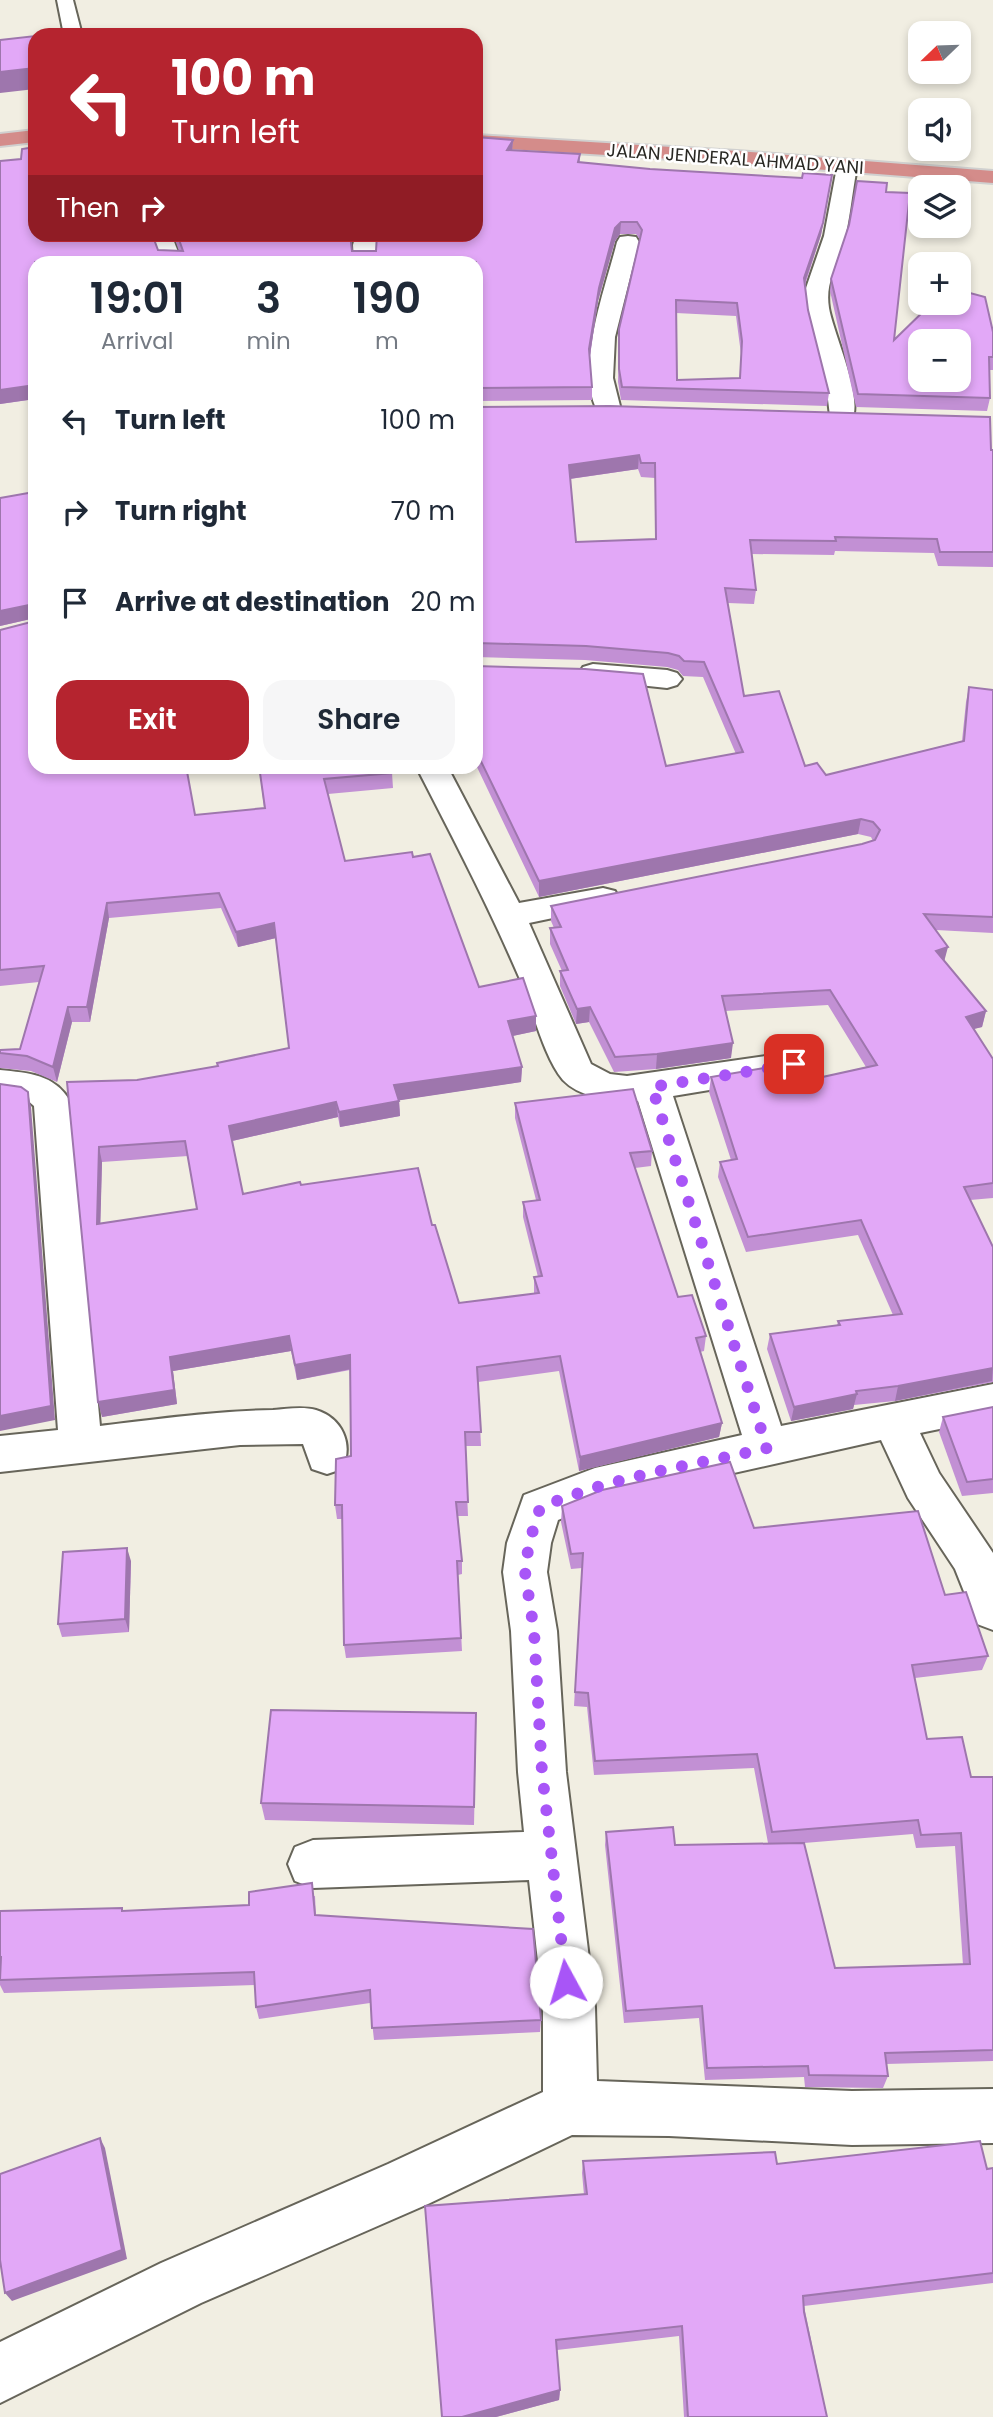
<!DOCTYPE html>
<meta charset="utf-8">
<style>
body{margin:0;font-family:Poppins,sans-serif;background:#f6f6f7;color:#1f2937;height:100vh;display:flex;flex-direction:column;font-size:26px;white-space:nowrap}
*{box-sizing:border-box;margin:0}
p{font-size:23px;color:#747a83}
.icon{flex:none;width:38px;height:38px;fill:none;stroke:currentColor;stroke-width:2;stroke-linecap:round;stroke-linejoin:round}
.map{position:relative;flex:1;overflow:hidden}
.panel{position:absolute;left:28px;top:256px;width:455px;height:518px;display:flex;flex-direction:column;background:#fff;border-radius:21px;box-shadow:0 4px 10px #0003}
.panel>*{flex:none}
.hud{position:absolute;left:28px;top:28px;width:455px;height:214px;border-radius:21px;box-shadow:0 4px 10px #0003;background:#b5242f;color:#fff;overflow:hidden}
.needle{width:46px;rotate:247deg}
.fabs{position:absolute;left:908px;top:21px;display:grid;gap:14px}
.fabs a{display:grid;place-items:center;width:63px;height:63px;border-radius:14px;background:#fff;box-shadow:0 4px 10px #0003;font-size:35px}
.pin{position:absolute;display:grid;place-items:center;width:60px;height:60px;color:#fff;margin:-30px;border-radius:14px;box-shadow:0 4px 10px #0006}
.me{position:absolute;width:77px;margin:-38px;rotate:354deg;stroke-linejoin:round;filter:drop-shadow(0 0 5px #0008)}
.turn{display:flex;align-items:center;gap:24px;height:147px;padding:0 28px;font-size:32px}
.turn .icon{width:91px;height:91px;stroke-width:2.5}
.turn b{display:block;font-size:49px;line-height:60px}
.then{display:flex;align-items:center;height:66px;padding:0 28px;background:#0003;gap:14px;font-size:26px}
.eta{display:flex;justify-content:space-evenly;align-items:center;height:119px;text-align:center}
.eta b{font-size:42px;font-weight:600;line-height:49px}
.button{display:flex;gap:14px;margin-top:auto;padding:14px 28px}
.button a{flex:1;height:80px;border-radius:21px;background:#b5242f;color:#fff;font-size:28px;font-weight:600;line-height:80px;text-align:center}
.button a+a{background:#f6f6f7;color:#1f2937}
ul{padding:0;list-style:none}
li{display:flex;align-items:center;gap:21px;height:91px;padding:0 28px}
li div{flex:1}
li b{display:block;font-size:26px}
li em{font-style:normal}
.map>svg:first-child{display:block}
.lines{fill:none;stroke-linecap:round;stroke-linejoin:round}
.minor-casing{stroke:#67655a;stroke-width:4}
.trunk-casing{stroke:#d0d0cf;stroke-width:4}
.minor{fill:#fff;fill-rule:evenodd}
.trunk{fill:#d48c8a;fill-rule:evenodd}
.wall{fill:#c290d4;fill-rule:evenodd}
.shaded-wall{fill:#9e76ad}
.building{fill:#e2a8f7;stroke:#9e76ad;stroke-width:2;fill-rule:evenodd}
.route{stroke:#a855f7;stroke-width:12;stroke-dasharray:0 21.6}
.labels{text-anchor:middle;stroke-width:5;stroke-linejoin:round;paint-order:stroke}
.far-street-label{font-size:18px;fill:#292823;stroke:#fff}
</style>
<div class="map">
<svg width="993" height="2417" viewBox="0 0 993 2417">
<rect width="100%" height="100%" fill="#f1eee2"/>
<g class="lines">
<g class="minor-casing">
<g id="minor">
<polygon points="57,0 73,0 82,35 64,35"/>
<path d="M847 161 854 163 857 167C852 193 850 220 843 246 836 269 825 283 829 308 833 333 865 401 851 421L842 423 833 421 830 416 826 383 809 322 805 291 824 236 837 167 840 163Z"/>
<polygon points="150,234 171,234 182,262 162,262"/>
<polygon points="356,234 377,234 375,262 354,262 353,245"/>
<path d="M628 236 636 237 639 242 615 337 613 378 621 410 618 415 609 417 600 415C572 374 606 287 617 242L620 237Z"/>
<polygon points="593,664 667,670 677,673 682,679 677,685 667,688 583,679 579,673 583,667"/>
<path d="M416 766H447L519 903 603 888 615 891 619 898 615 905 529 923 591 1064 610 1074 627 1076 794 1052 807 1055 812 1064 807 1073 794 1076 673 1096 781 1426 993 1384V1418L920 1433 939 1473 993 1553V1630L977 1624 955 1569 908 1498 881 1440 600 1503 558 1520 551 1543 547 1572 557 1631 566 1772 595 2007 597 2081 852 2091 993 2089V2143L852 2145 669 2136 572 2135 428 2204 201 2303 0 2403V2342L161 2263 388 2164 543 2092V2007L529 1880 313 1888 295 1881 288 1864 295 1847 313 1840 524 1832 518 1772 511 1631 503 1572 507 1543 524 1495 595 1468 742 1435 638 1101C615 1103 580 1098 563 1080 543 1056 532 1006 519 977 488 905 452 836 416 766Z"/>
<path d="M0 1070C29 1073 54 1074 70 1101L100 1426C158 1419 215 1411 273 1410 286 1409 303 1406 316 1410 342 1418 354 1444 342 1469L327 1474 312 1469 303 1444 240 1445 0 1472V1436L58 1430 34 1106 26 1099 0 1096Z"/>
</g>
</g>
<g class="trunk-casing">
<g id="trunk">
<polygon points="35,130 35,142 0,146 0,134"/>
<polygon points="476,135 737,151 993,171 993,183 737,163 476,147"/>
</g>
</g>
<use href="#minor" class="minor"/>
<use href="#trunk" class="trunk"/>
</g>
<g class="wall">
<path d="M476 137 513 140 512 150 580 154V162L650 169 802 178 803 173 832 175 821 235 805 285 808 310 829 393 827 406 621 400 618 382 619 329 640 240 636 234H620L615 241 598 301 590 356 592 387V400L476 401V262H35V399L0 404V161L21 159 22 149 35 147V234H152L158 250 179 251 173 234H354L351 243 352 251H376L377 234H476ZM676 313 736 316 741 354 740 378 677 380Z"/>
<polygon points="886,192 894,340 993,332 993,370 989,370 990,398 987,411 856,407 830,291 831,279"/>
<path d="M476 407 993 450V567L938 566 934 553 835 551 834 555 752 554 756 590 754 604 728 603 744 696 805 766 826 775 962 741 966 702 969 687 993 690V933L936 930 945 962 986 1011 982 1027 973 1029 993 1059V1198L970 1200 993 1247V1382L895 1401 854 1405 853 1409 791 1421 767 1349 770 1334 837 1326 838 1321 893 1315 858 1235 746 1252 718 1177 720 1162 731 1160 709 1092 711 1077 795 1083 866 1067 828 1005 725 1011 731 1058 656 1069 614 1072 589 1022 576 1024 560 986V971H562L550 944V928H554L551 921V906L862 844 873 841 871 837 858 834 539 897 476 765V666L666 766 736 754 703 677 683 676 678 670 667 667 585 660 476 657ZM638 469 641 477 655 478V539L576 542 570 479Z"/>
<path d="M32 488 195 815 264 808 259 766 392 773 393 788 328 794 345 861 413 857 479 987 536 1031 512 1036 522 1067 521 1082 399 1100 400 1116 340 1127 338 1117 232 1141 243 1194 301 1185 432 1225 459 1303 534 1294V1277H538L523 1217V1202L536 1200 515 1118V1103L652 1151 651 1166 635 1168 678 1297 706 1336 704 1351 700 1352 722 1423 719 1437 579 1471 559 1371 478 1382 481 1446H465L468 1516H458L462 1561V1574L458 1575 462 1651 346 1658 344 1645 342 1519H337L335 1505 351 1456 350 1370 297 1380 291 1351 173 1371 177 1404 102 1417 67 1082 137 1080 218 1066 289 1048 276 938 238 947 221 908 109 918 90 1022H72L57 1082 31 1071 0 1068V1050L20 1049 39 982 0 986V630L35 621V618L0 626V498L33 492ZM188 1156 197 1209 100 1224 102 1162Z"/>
<polygon points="993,1407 993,1493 962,1496 939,1432 943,1417"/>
<path d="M562 1506 754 1528 945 1595 988 1656 982 1670 915 1678 927 1739 971 1777H993V2061L886 2064 888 2076 883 2088 805 2087 804 2077 705 2080 699 2018 624 2023 605 1845 606 1832 675 1845 768 1843 754 1768 594 1775 587 1707 574 1706 582 1568 571 1569 561 1522ZM913 1834 916 1848 955 1846 963 1965 835 1968 804 1843Z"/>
<polygon points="131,1561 129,1632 62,1637 58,1624"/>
<polygon points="476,1732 474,1825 265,1820 261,1803"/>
<polygon points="315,1896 316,1916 541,2020 540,2032 374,2040 370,2003 259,2019 256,2007 255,1985 4,1993 0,1985 0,1911 123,1911 249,1905"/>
<polygon points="583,2161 993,2168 993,2283 804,2306 827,2417 684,2417 679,2336 557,2350 560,2390 559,2400 496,2417 584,2195 582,2173"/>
</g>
<g class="shaded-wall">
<polygon points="35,68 35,89 0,93 0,72"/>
<polygon points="513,140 512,152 507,150"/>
<polygon points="832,175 821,235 802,291 804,278"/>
<polygon points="621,222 620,234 615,241 598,301 589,362 589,349 599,288 615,228"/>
<polygon points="35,385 35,399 0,404 0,390"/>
<polygon points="639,455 638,469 569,479 569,465"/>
<polygon points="34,604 35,618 0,626 0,611"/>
<polygon points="861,819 858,834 539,897 539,881"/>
<polygon points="107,903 109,918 90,1022 87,1007"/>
<polygon points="274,923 276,938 238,947 236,932"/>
<polygon points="948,947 944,962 936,951"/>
<polygon points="68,1007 72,1022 57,1082 53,1067"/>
<polygon points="590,1007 589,1022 576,1024 577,1009"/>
<polygon points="986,1011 982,1027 962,1032 966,1017"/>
<polygon points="536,1016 536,1031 508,1037 508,1021"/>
<polygon points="733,1043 731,1058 656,1069 657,1054"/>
<polygon points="522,1067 521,1082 395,1101 394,1085"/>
<polygon points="28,1092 31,1107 55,1420 0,1431 0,1416"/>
<polygon points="399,1101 400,1116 340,1127 339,1112"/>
<polygon points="336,1102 338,1117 232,1141 229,1126"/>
<polygon points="99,1147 102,1162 100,1239 97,1224"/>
<polygon points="289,1336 291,1351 173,1371 177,1404 102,1417 98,1402 170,1357"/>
<polygon points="350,1355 351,1369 297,1380 295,1365"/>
<polygon points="993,1368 992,1381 895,1401 898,1386"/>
<polygon points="857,1394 853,1409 791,1421 794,1407"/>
<polygon points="722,1423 719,1437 579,1471 580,1457"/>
<polygon points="127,1548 131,1561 129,1632 125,1619"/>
<polygon points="100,2138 105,2148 127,2259 12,2301 5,2293"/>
<polygon points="560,2390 559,2400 496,2417 462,2417"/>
</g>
<g class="building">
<polygon points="35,36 35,68 0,72 0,40"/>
<path d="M476 137 513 140 507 150 580 154 578 162 650 169 802 178 803 173 832 175 823 223 804 278 808 310 829 393 622 387 619 369V329L642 230 637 222H621L615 228 599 288 589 349 592 387 476 388V262H35V385L0 390V161L21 159 22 149 35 147V234H152L158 250 183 251 177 234H350L352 251H376L377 234H476ZM676 300 737 303 742 341 740 378 677 380Z"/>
<path d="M857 181 887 183 886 192 910 193 894 340 932 303H959V290L985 297 993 332V357H989L990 398 858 394 831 279 849 225ZM920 341H959V380H920Z"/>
<path d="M610 406 990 417 991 450H993V552H940L937 539 835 537 836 541 750 540 756 590 725 588 744 696 779 691 805 766 817 763 826 775 964 741 969 687 993 690V917L924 914 948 947 936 951 986 1011 966 1017 993 1059V1183L964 1187 993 1247V1368L898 1386 856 1391 857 1394 794 1407 770 1334 840 1325 838 1321 902 1314 861 1220 748 1237 720 1162 737 1159 711 1077 788 1064 795 1083 877 1065 830 990 722 996 733 1043 657 1054 615 1057 590 1007 577 1009 560 971 568 970 550 928 561 927 551 906 862 844 875 840 880 830 873 822 861 819 539 881 476 751V666L585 669 643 674 666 766 743 752 704 662 684 661 679 656 668 653 586 646 476 643V407ZM639 455 641 463H655L656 539 576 542 569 465Z"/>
<path d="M35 487V766H186L195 815 265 808 259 766H391L392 773 324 779 345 861 412 852 413 857 430 854 479 987 523 978 536 1016 508 1021 522 1067 394 1085 399 1101 339 1112 336 1102 229 1126 243 1194 300 1182 301 1185 418 1168 432 1225H435L459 1303 539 1293 534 1277 542 1276 523 1202 540 1200 515 1103 633 1089 652 1151 630 1153 678 1297 692 1295 706 1336 696 1338 722 1423 580 1457 560 1356 477 1367 481 1432H465L468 1502H456L462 1561H457L461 1638 344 1645 342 1505H335L336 1459 351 1456 350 1355 295 1365 289 1336 170 1357 174 1390 98 1402 67 1082 137 1080 218 1066 217 1063 289 1048 274 923 236 932 219 893 107 903 87 1007H68L53 1067 27 1056 0 1053V1050L20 1049 44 966 0 970V630L35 621 34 604 0 611V498L34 492 32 488ZM185 1141 197 1209 97 1224 99 1147Z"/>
<polygon points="0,1084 21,1087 28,1092 51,1406 0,1416"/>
<polygon points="993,1407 993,1479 967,1482 943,1417"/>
<polygon points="730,1462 754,1528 918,1511 945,1595 966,1592 988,1656 912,1665 927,1739 962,1737 971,1777 993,1777 993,2050 885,2053 888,2076 809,2075 808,2066 707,2068 702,2006 626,2011 606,1832 673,1827 675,1845 804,1843 835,1968 970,1964 961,1833 921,1835 918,1820 772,1832 757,1754 595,1761 588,1693 575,1692 583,1553 571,1554 562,1506 602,1490"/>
<polygon points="127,1548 125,1619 58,1624 63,1552"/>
<polygon points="271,1710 476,1713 474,1807 261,1803"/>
<polygon points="312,1883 315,1915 533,1929 541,2020 372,2028 370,1990 256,2007 254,1972 0,1980 1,1957 0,1957 0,1911 122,1908 122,1911 249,1905 249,1892"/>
<polygon points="100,2138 122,2250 5,2293 0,2260 0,2174"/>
<polygon points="980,2141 987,2169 993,2168 993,2273 803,2296 804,2312 827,2417 688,2417 682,2326 556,2340 560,2390 462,2417 442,2417 425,2206 587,2194 583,2161 775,2152 777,2164"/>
</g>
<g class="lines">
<path class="route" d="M566 1982 542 1772 534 1631 525 1572 529 1543 540 1508C612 1476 691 1466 767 1448L652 1087 794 1064"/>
</g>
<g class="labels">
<g class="far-street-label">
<text transform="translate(735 159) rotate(4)" y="6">JALAN JENDERAL AHMAD YANI</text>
</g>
</g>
</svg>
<div class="fabs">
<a><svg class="needle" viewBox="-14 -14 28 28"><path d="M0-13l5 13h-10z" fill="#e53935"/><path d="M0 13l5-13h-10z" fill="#747a83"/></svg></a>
<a><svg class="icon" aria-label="sound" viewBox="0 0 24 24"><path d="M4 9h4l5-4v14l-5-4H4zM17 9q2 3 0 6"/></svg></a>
<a><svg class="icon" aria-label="layers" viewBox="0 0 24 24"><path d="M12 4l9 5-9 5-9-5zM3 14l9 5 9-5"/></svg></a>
<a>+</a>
<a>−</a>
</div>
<div class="pin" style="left:794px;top:1064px;background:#d93025"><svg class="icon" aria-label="arrive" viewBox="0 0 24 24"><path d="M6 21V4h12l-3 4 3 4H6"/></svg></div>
<svg class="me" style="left:566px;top:1982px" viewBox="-20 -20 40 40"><circle r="19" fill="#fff"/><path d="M0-13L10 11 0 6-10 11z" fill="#a855f7"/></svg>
<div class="hud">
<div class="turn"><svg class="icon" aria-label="left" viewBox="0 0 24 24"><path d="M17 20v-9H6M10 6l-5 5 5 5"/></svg><div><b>100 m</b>Turn left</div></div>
<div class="then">Then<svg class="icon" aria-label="right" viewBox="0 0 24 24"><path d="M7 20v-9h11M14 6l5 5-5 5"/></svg></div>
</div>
<section class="panel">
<div class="eta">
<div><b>19:01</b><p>Arrival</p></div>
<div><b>3</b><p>min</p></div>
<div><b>190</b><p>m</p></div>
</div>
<ul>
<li><svg class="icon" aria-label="left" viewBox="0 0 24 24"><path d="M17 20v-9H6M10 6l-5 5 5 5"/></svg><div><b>Turn left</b></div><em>100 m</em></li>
<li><svg class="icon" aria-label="right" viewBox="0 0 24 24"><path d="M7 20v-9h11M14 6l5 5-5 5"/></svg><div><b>Turn right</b></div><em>70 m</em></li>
<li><svg class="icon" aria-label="arrive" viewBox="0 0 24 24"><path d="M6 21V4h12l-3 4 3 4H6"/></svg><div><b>Arrive at destination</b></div><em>20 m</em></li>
</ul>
<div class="button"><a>Exit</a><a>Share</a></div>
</section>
</div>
